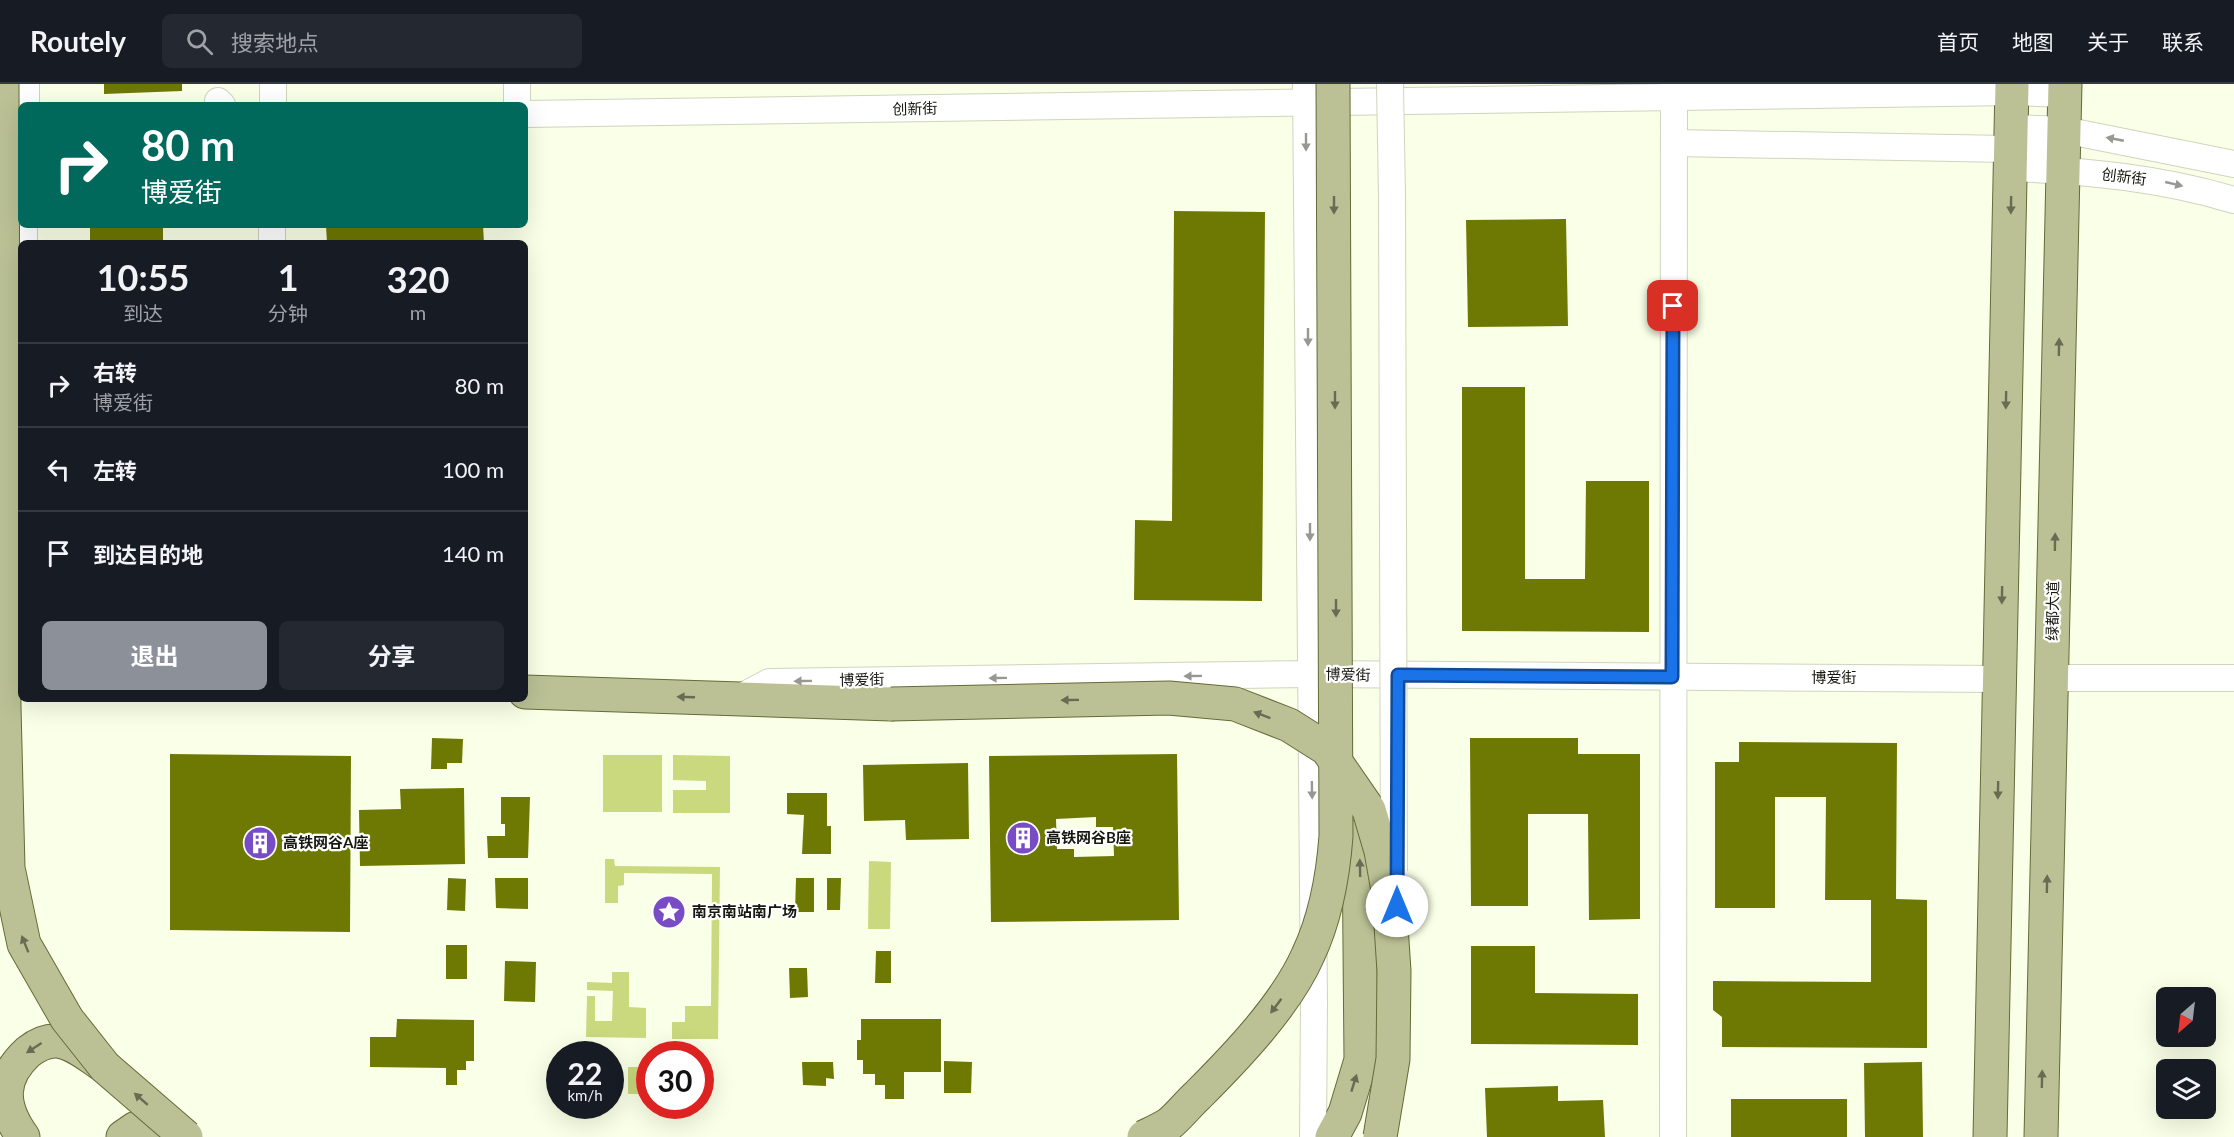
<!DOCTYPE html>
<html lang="zh">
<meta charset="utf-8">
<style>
body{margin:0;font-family:Lato,"Noto Sans SC",sans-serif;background:#242831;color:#f1f3f6;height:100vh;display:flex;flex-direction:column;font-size:22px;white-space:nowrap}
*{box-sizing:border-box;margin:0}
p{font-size:20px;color:#9ea1a6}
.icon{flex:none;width:33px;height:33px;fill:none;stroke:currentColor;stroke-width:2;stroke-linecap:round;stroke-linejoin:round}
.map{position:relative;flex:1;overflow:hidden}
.sheet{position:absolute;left:18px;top:156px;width:510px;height:462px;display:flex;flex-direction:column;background:#171b24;border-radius:9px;box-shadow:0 6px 24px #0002}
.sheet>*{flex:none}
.hud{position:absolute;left:18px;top:18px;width:510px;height:126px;border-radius:9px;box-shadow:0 6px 24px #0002;background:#00695c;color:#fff;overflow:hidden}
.needle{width:39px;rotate:208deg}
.controls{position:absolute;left:2156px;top:903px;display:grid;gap:12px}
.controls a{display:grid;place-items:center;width:60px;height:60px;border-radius:9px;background:#171b24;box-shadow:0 6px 24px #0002;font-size:30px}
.speed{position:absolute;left:546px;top:957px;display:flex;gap:12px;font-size:30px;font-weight:700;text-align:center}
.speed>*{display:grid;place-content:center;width:78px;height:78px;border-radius:50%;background:#171b24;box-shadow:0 6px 24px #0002;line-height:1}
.speed small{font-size:15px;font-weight:400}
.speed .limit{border:9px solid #d22;background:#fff;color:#111}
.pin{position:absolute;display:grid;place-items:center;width:51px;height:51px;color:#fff;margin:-26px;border-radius:12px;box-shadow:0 3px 9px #0006}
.me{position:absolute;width:66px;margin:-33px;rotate:0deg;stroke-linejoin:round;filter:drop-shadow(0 0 4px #0008)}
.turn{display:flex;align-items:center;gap:21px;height:126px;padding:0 24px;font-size:27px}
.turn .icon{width:78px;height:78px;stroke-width:2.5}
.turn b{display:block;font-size:42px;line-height:51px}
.eta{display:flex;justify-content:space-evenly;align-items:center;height:102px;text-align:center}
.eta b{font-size:36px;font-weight:700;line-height:42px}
.button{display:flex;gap:12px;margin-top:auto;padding:12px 24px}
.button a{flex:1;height:69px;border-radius:9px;background:#8c9099;color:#fff;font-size:24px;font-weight:700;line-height:69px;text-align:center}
.button a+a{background:#242831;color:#f1f3f6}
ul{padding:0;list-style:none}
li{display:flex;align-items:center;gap:18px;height:84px;padding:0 24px;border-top:2px solid #363941}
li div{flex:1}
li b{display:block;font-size:22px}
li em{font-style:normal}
header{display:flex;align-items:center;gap:36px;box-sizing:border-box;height:84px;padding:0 30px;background:#171b24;border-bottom:2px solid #363941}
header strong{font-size:28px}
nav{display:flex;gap:33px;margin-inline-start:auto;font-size:21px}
.search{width:420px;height:54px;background:#242831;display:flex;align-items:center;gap:15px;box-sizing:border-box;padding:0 21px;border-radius:9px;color:#9ea1a6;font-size:22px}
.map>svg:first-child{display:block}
.green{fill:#cad97e}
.building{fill:#6d7902;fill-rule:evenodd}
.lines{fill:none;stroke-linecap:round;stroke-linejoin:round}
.minor-casing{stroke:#cfd4bd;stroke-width:28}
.major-casing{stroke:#646b38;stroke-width:35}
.minor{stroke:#fff;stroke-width:26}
.major{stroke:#bbc195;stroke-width:33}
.minor-bridge-casing{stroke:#cfd4bd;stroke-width:28;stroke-linecap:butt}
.major-bridge-casing{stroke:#646b38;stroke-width:35;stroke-linecap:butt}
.minor-bridge{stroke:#fff;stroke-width:26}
.major-bridge{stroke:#bbc195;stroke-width:33}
.oneway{fill:#979793}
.oneway2{fill:#696c52}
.route-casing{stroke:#114b97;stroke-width:15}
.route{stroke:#1a73e8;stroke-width:10}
.labels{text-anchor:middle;stroke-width:4.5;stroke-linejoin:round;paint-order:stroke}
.street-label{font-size:15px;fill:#171810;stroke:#fff}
.poi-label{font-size:15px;font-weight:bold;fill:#171810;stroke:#fff;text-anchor:start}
</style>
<header>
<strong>Routely</strong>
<div class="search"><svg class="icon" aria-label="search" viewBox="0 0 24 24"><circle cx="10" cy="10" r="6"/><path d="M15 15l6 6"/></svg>搜索地点</div>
<nav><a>首页</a><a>地图</a><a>关于</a><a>联系</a></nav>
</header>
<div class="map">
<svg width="2234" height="1053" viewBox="0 0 2234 1053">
<rect width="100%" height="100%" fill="#faffe7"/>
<g class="green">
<rect x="603" y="671" width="59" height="57"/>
<polygon points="673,671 730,672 730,729 673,729 673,706 706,706 706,697 673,696"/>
<polygon points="605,775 614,775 615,782 720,783 718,955 672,955 672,938 685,938 685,922 711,922 712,790 624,789 624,801 618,802 618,819 605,819"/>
<polygon points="869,777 891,778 890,845 868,845"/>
<polygon points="612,888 629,888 629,923 646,924 646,954 586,953 587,912 595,912 595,937 612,937 613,907 587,906 587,898 612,899"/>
<rect x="628" y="983" width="21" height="27"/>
<polygon points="700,983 708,983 708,1010 701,1010"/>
</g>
<g class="building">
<polygon points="104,0 182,0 182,7 104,10"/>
<polygon points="1174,127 1265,128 1262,517 1134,516 1135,436 1172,437"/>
<polygon points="1566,135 1568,242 1468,243 1466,136"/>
<rect x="90" y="141" width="73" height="18"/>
<polygon points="326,141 483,141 484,159 327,159"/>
<polygon points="1462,303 1525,303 1525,495 1585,495 1586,397 1649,397 1649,548 1462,547"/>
<polygon points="432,654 463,655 462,679 447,679 447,685 431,685"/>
<polygon points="1470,654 1578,654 1578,670 1640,670 1640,835 1589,836 1588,730 1528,730 1528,822 1471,822"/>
<polygon points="1739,658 1897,659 1896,815 1927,816 1927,964 1722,963 1722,933 1713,926 1713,897 1871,898 1871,816 1825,816 1826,713 1775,713 1775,824 1715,824 1715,678 1739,678"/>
<polygon points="170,670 351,672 350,848 170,846"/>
<path d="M1177 670 1179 836 991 838 989 672ZM1096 733V743H1113L1114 772 1074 773V765H1057L1056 735Z"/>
<polygon points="968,679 969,755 906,756 905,736 864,737 863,681"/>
<polygon points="464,704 465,780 360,782 359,726 401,725 400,705"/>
<polygon points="787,709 827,709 827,742 831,742 831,770 802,770 804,731 787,730"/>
<polygon points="501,713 530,713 528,774 488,774 487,752 505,752 505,740 501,740"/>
<polygon points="448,794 466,795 465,827 447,826"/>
<polygon points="495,794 528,794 528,825 496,824"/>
<polygon points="796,794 814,794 814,828 795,828"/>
<polygon points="827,794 841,794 840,826 827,826"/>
<rect x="446" y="861" width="21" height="34"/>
<polygon points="1471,862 1535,862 1535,909 1638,910 1638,961 1471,960"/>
<polygon points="876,867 891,867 891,899 875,899"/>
<polygon points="505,877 536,878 535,918 504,917"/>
<polygon points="789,884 807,884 808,913 790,914"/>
<polygon points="397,935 474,936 474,977 466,977 466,986 457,986 457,1001 446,1001 446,984 370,983 370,953 396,953"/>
<polygon points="861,935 941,935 941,988 904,988 904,1015 885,1015 885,1001 875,1001 875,990 863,990 863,976 857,976 857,956 861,956"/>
<polygon points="944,977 972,978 971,1009 944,1009"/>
<polygon points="802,978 833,978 834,995 826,994 826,1002 803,1001"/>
<polygon points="1922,978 1923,1053 1865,1053 1864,979"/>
<polygon points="1558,1002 1558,1017 1603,1016 1605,1053 1487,1053 1485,1004"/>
<rect x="1731" y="1015" width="116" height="38"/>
</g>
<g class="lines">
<g class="minor-casing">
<g id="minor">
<polyline points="26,0 26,21"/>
<polyline points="273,0 273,21"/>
<polyline points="1306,0 1314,919 1313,1053"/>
<polyline points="218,17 222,21"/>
<polyline points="517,21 517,0"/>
<polyline points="525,30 2012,8 2065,10"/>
<polyline points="2012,44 2064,46 2234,80"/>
<polyline points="1674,59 2064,66"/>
<path d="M2012 84C2087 87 2161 94 2234 116"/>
<polyline points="24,141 24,159"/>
<polyline points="272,159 272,141"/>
<polyline points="2051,594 2234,594"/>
<polyline points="737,615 769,598 1311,590 2000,595"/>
<polyline points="1673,1053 1674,0"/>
</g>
</g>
<g class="major-casing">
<g id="major">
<polyline points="525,608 891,620"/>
<path d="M23 1053C0 1021 0 994 28 968 37 961 47 956 58 957 75 959 90 973 104 982"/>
<polyline points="123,1053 136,1044 148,1045 164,1053"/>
<polyline points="1332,1053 1345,1029 1361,976 1359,752"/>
<polyline points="1990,1053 2012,0"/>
<polyline points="2041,1053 2065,0"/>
</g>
</g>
<use href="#minor" class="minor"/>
<use href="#major" class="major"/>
<g class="minor-bridge-casing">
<polyline id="minor-bridge" points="1390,0 1392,112 1394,787"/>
</g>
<g class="major-bridge-casing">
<g id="major-bridge">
<polyline points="2,0 4,622 8,784 24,860 67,935 105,983 186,1053"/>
<polyline points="891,620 1169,614 1235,620 1289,641 1327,665 1369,726 1381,767 1389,812 1394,887 1393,975 1380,1053"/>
<path d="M1144 1053C1152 1049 1161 1045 1169 1040 1179 1032 1188 1020 1198 1011 1236 973 1286 921 1308 871 1326 833 1333 793 1336 752L1333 0"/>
</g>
</g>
<use href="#minor-bridge" class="minor-bridge"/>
<use href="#major-bridge" class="major-bridge"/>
</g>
<defs><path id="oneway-solid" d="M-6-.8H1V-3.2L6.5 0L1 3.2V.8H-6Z" transform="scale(1.5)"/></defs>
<g class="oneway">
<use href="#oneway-solid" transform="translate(2115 55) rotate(-169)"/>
<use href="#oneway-solid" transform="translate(1306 58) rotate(90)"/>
<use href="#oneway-solid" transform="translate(2174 100) rotate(13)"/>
<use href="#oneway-solid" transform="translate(1308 253) rotate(90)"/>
<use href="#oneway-solid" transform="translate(1310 448) rotate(90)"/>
<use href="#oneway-solid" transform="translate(1193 592) rotate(179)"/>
<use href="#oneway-solid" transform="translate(998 594) rotate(179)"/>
<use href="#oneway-solid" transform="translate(803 597) rotate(179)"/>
<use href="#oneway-solid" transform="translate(1312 706) rotate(89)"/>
</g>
<g class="oneway2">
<use href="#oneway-solid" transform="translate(1334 121) rotate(90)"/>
<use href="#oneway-solid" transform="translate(2011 121) rotate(91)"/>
<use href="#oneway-solid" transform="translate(2059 263) rotate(-89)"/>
<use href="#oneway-solid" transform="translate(1335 316) rotate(90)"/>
<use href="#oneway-solid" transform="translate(2006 316) rotate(91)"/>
<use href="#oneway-solid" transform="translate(2055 458) rotate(-89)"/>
<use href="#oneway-solid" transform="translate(2002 511) rotate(91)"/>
<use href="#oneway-solid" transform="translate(1336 524) rotate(90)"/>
<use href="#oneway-solid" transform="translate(686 613) rotate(-178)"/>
<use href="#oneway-solid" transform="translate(1070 616) rotate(179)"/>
<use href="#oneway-solid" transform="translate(1262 631) rotate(-159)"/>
<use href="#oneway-solid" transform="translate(1998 706) rotate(91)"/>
<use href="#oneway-solid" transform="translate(1360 784) rotate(-91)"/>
<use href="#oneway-solid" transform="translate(2047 800) rotate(-89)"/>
<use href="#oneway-solid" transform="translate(25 860) rotate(-112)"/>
<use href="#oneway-solid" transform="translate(1276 922) rotate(127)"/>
<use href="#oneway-solid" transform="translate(34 964) rotate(147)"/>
<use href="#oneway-solid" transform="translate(2042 995) rotate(-89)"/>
<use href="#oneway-solid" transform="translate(1354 999) rotate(-73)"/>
<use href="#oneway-solid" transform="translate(141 1015) rotate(-139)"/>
</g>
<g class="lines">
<g class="route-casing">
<polyline id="route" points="1397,822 1398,591 1672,593 1673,222"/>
</g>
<use href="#route" class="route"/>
</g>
<defs>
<g id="building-disc" transform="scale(1.725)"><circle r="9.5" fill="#784cc4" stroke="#fff"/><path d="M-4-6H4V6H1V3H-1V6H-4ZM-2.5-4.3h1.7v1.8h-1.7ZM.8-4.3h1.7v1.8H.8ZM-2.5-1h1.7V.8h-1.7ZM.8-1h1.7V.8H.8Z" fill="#fff"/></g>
<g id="sight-disc" transform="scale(1.725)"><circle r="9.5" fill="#784cc4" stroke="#fff"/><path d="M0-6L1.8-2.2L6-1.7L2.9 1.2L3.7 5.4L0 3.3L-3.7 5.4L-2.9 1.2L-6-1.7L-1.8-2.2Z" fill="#fff"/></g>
</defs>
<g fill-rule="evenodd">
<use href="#building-disc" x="1023" y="754"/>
<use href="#building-disc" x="260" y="759"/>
<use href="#sight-disc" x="669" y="828"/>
</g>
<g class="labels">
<g class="street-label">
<text transform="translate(915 25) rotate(-1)" y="5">创新街</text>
<text transform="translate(2124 93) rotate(7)" y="5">创新街</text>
<text transform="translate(2053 527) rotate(-89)" y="5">绿都大道</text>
<text transform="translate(1348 591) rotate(1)" y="5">博爱街</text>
<text x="1834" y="599">博爱街</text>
<text transform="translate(862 596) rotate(-1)" y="5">博爱街</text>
</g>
<g class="poi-label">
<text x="1046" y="759">高铁网谷B座</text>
<text x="283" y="764">高铁网谷A座</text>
<text x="692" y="833">南京南站南广场</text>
</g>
</g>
</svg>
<div class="controls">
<a><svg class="needle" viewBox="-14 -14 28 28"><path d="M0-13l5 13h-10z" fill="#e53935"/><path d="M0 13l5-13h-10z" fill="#9ea1a6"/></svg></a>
<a><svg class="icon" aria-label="layers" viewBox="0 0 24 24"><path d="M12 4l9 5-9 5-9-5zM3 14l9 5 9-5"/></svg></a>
</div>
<div class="speed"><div>22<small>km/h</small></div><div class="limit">30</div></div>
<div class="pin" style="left:1673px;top:222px;background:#d93025"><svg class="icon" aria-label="arrive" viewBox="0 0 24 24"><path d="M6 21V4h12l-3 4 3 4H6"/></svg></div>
<svg class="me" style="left:1397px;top:822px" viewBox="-20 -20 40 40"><circle r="19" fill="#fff"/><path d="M0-13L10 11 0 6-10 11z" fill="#1a73e8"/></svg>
<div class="hud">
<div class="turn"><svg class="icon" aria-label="right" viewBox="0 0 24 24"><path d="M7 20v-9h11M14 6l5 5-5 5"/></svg><div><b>80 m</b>博爱街</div></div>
</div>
<section class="sheet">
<div class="eta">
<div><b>10:55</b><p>到达</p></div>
<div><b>1</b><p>分钟</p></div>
<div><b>320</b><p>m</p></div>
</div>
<ul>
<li><svg class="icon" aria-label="right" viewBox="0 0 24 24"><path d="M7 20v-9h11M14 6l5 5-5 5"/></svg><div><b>右转</b><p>博爱街</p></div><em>80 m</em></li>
<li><svg class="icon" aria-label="left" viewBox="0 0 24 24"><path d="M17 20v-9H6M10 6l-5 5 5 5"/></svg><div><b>左转</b></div><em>100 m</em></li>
<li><svg class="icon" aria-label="arrive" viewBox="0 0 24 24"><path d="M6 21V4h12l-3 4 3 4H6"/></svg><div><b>到达目的地</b></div><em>140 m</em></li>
</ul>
<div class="button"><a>退出</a><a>分享</a></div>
</section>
</div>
